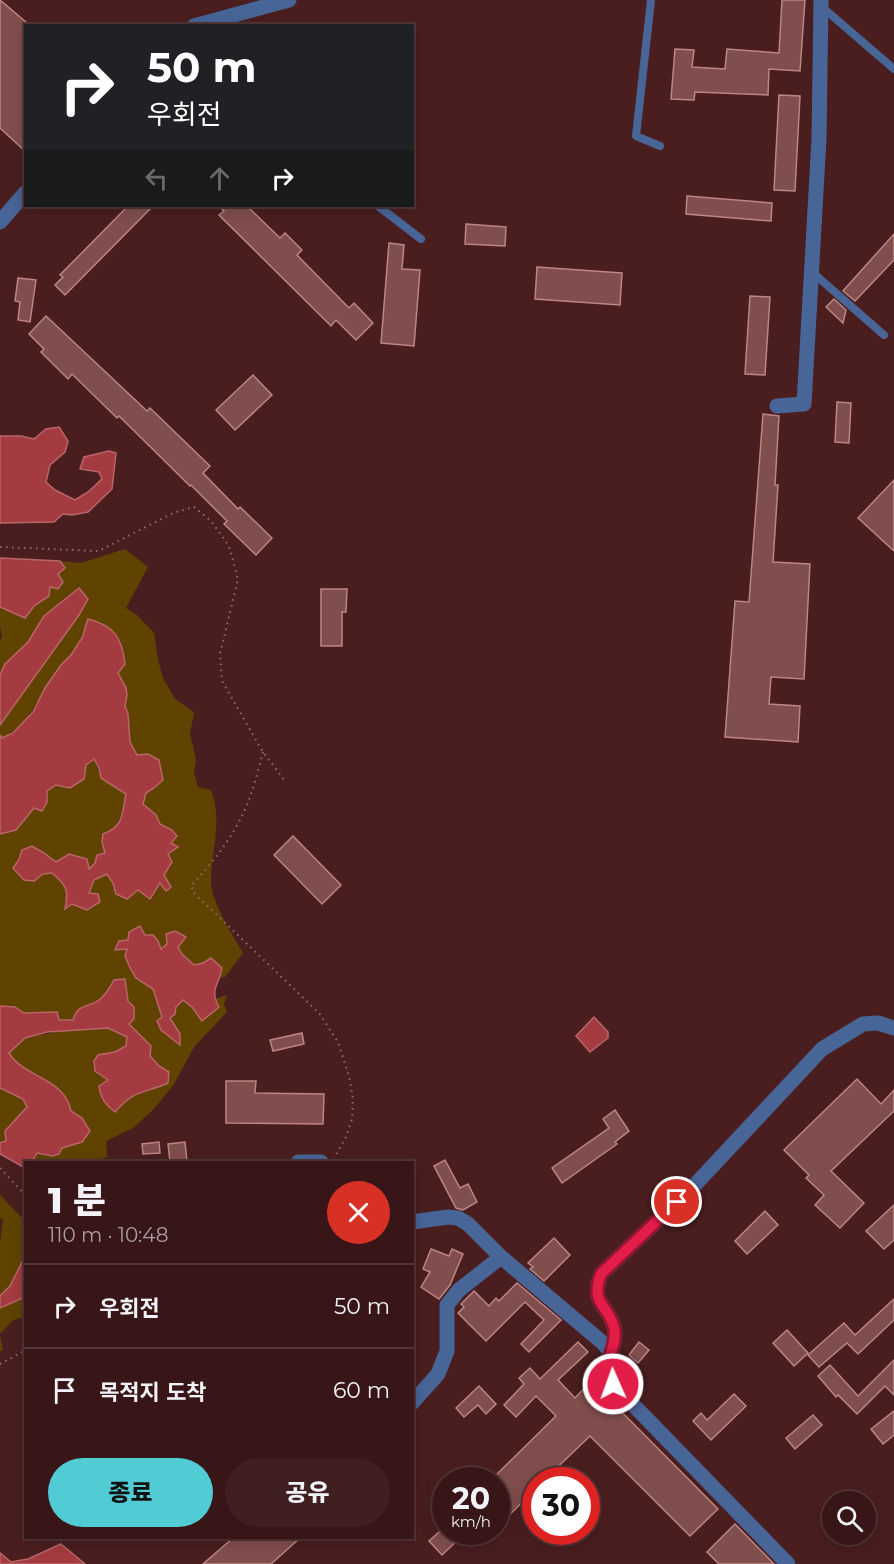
<!DOCTYPE html>
<html lang="ko">
<meta charset="utf-8">
<style>
body{margin:0;font-family:Montserrat,"Noto Sans KR",sans-serif;background:#3f1f20;color:#f1f3f6;height:100vh;display:flex;flex-direction:column;font-size:22px;white-space:nowrap}
*{box-sizing:border-box;margin:0}
p{font-size:20px;color:#ab9fa1}
.icon{flex:none;width:33px;height:33px;fill:none;stroke:currentColor;stroke-width:2;stroke-linecap:round;stroke-linejoin:round}
.map{position:relative;flex:1;overflow:hidden}
.details{position:absolute;left:24px;top:1161px;width:390px;height:378px;display:flex;flex-direction:column;background:#381617;border-radius:0px;box-shadow:0 3px 15px #0003,0 0 0 2px #523536}
.details>*{flex:none}
.top-card{position:absolute;left:24px;top:24px;width:390px;height:183px;border-radius:0px;box-shadow:0 3px 15px #0003,0 0 0 2px #523536;background:#202124;color:#fff;overflow:hidden}
.controls{position:absolute;left:822px;top:1491px;display:grid;gap:12px}
.controls a{display:grid;place-items:center;width:54px;height:54px;border-radius:50%;background:#381617;box-shadow:0 3px 15px #0003,0 0 0 2px #523536;font-size:30px}
.speed{position:absolute;left:432px;top:1467px;display:flex;gap:12px;font-size:30px;font-weight:700;text-align:center}
.speed>*{display:grid;place-content:center;width:78px;height:78px;border-radius:50%;background:#381617;box-shadow:0 3px 15px #0003,0 0 0 2px #523536;line-height:1}
.speed small{font-size:15px;font-weight:400}
.speed .limit{border:9px solid #d22;background:#fff;color:#111}
.pin{position:absolute;display:grid;place-items:center;width:51px;height:51px;color:#fff;margin:-26px;border:3px solid #fff;border-radius:50%;box-shadow:0 2px 6px #0007}
.me{position:absolute;width:66px;margin:-33px;rotate:358deg;stroke-linejoin:round;filter:drop-shadow(0 0 4px #0008)}
.turn{display:flex;align-items:center;gap:21px;height:126px;padding:0 24px;font-size:27px}
.turn .icon{width:78px;height:78px;stroke-width:2.5}
.turn b{display:block;font-size:42px;line-height:51px}
.lanes{display:flex;align-items:center;height:57px;padding:0 24px;background:#0003;justify-content:center;gap:30px;direction:ltr}
.lanes .off{opacity:.35}
.round{display:grid;place-items:center;flex:none;width:63px;height:63px;border-radius:32px;background:#3f1f20}
.headline{display:flex;align-items:center;justify-content:space-between;height:102px;padding:0 24px}
h1{font-size:36px;font-weight:800;line-height:45px}
.primary-button{display:flex;gap:12px;margin-top:auto;padding:12px 24px}
.primary-button a{flex:1;height:69px;border-radius:36px;background:#51ccd4;color:#111;font-size:24px;font-weight:800;line-height:69px;text-align:center}
.primary-button a+a{background:#3f1f20;color:#f1f3f6}
ul{padding:0;list-style:none}
li{display:flex;align-items:center;gap:18px;height:84px;padding:0 24px;border-top:2px solid #523536}
li div{flex:1}
li b{display:block;font-size:22px}
li em{font-style:normal}
.map>svg:first-child{display:block}
.green{fill:#604300}
.water{fill:#a43b40;stroke:#b96669;stroke-width:1.5}
.building{fill:#804e4d;stroke:#bc8684;stroke-width:1.5}
.lines{fill:none;stroke-linecap:round;stroke-linejoin:round}
.path{stroke:#936d6d;stroke-width:2;stroke-dasharray:1.5 4.5;stroke-linecap:butt}
.service{stroke:#486598;stroke-width:8}
.minor{stroke:#486598;stroke-width:15}
.route-casing{stroke:#92132f;stroke-width:15}
.route{stroke:#e11d48;stroke-width:10}
</style>
<div class="map">
<svg width="894" height="1564" viewBox="0 0 894 1564">
<rect width="100%" height="100%" fill="#4a1e1f"/>
<g class="green">
<path d="M125 549 148 567 126 608 137 615 154 633 158 660 163 678 175 699 194 712 190 734 196 759 194 773 198 787 211 790C223 821 211 851 211 882 211 901 233 936 243 953L225 977 220 978 222 968 203 963 194 965 182 954 178 947 167 944 161 950 158 941 153 935H145L140 926 128 940 115 949 127 948 130 968 136 978 153 989 162 1018 180 1034 170 1018 182 1000 192 1007 227 995 224 1004 227 1012 194 1047 174 1084 153 1110 133 1128 106 1141 107 1157 92 1162H32L37 1153 82 1142V1118L71 1111C65 1080 24 1077 9 1053L25 1038 67 1030 108 1028 127 1037 126 1046 115 1052 98 1055 99 1074 109 1080 124 1102 136 1093 152 1090 159 1066 150 1056 151 1046 129 1024 125 979 114 980C111 986 108 992 103 997 93 1008 77 1003 73 1020H59L24 1013 15 1007 0 1006V834L16 830 34 808 47 802V791L57 785 70 788 86 765 94 759 101 778 126 794C121 817 120 825 103 842L106 853 89 870 87 859 69 854 56 862 44 853 32 847 22 850 13 868 34 881 43 874 52 872C67 886 68 890 65 909 72 904 81 900 87 895 96 886 89 878 107 874L113 883 138 890 164 875 171 866 168 853 177 847 171 843 165 827 160 824 156 815 143 805 146 793 155 788 163 780 159 760 137 755 130 742 128 714 125 706 127 695 118 673 114 631 98 622 88 620C84 631 80 643 72 653 66 662 58 669 52 678 36 701 28 726 2 738L0 735V725L79 615 88 599 78 588 44 616 28 642 5 664 0 675V640L2 637 0 627V607L25 618 35 605 49 596C50 584 55 576 65 568L60 561 81 563Z"/>
<polygon points="0,1088 23,1099 27,1107 18,1117 7,1141 0,1143"/>
<polygon points="0,1195 26,1222 25,1257 10,1286 0,1296 0,1243 3,1218 0,1219"/>
<polygon points="25,1297 25,1317 13,1320 0,1334 3,1350 0,1351 0,1308"/>
</g>
<g class="water">
<polygon points="59,427 68,441 65,452 50,465 46,482 55,490 75,500 88,492 102,479 99,472 80,469 84,457 109,451 116,453 112,489 88,512 72,515 63,514 54,522 0,523 0,436 21,436 34,439 46,429"/>
<polygon points="0,558 60,561 65,568 58,574 63,582 58,589 50,587 49,596 35,605 25,618 0,607"/>
<polygon points="79,588 88,599 79,615 0,725 0,675 5,664 28,642 44,616"/>
<path d="M88 619C115 626 122 638 125 664L118 673 126 688 127 695 125 706 128 714 130 742 137 755 148 754 159 760 163 780 154 788 146 793 143 804 156 815 160 824 172 830 177 836 171 843 178 847 168 854 172 862 164 875 171 887 166 891 160 883 150 899 138 890 127 899 116 894 113 883 107 874 94 880 89 893 98 894 100 902 87 910 72 904 65 909C69 890 67 886 52 873L43 874 34 881 24 880 13 868 19 859 22 850 32 846 44 853 56 862 69 854 87 859 89 869 95 863 97 855 105 853 102 842 103 834C124 827 122 813 126 794L101 778 99 768 94 759 86 765 84 779 70 788 56 785 47 791V802L42 811 34 808 16 830 0 834V735L2 738 13 733 33 712 45 688 61 665 71 655 82 638Z"/>
<path d="M140 926 145 935H153L158 941 161 949 167 944 166 934 175 931 186 937 178 947 182 954 194 965 203 963 211 958 222 968C219 986 209 989 219 1007L202 1021 192 1007 183 1000 176 1007 175 1014 170 1018 180 1034V1045L161 1030 157 1021 162 1017 153 989 136 978 130 968 125 956 127 949 115 950 119 941 128 940 129 932Z"/>
<path d="M125 979 128 1001 134 1007V1019L129 1024 151 1046 150 1056 159 1066 169 1072 168 1083C143 1094 135 1089 115 1112 105 1104 101 1099 99 1086L108 1080 95 1071 94 1061 98 1055 115 1052 126 1046 127 1037 108 1028 47 1032 25 1038 9 1053C24 1078 65 1078 71 1111L82 1118 90 1131 82 1142 62 1148 59 1154 52 1156 37 1153 32 1162H26L25 1168 0 1154V1143L6 1141 5 1131 27 1107 23 1099 0 1088V1006L15 1007 24 1013 57 1012 59 1020H73C78 1003 88 1008 99 1000 106 995 110 987 114 980Z"/>
<polygon points="594,1017 608,1032 608,1038 590,1052 576,1036"/>
<polygon points="25,1256 25,1297 0,1308 0,1296 10,1286"/>
<polygon points="61,1544 85,1564 0,1564 0,1553 11,1562 28,1559"/>
</g>
<g class="building">
<polygon points="0,0 26,22 26,152 0,128"/>
<polygon points="782,0 805,0 800,71 769,69 768,95 695,92 694,100 671,99 675,49 694,50 692,67 725,69 727,49 779,53"/>
<polygon points="779,95 800,96 795,191 774,190"/>
<polygon points="687,196 772,203 771,221 686,214"/>
<polygon points="128,206 153,206 65,295 55,285 63,277 60,275"/>
<polygon points="219,206 247,206 280,238 285,233 302,250 297,255 349,308 354,303 373,323 356,340 336,320 331,326 219,215 224,211"/>
<polygon points="466,224 506,227 505,246 465,244"/>
<polygon points="894,234 894,260 855,301 843,291"/>
<polygon points="389,243 404,245 402,269 420,270 414,346 381,343"/>
<polygon points="537,267 622,273 620,305 535,299"/>
<polygon points="18,278 36,280 30,322 18,320 20,302 15,301"/>
<polygon points="750,296 770,297 765,375 745,374"/>
<polygon points="834,299 846,310 843,323 826,307"/>
<polygon points="46,316 147,411 150,408 210,466 203,473 238,509 240,507 272,538 256,555 224,524 227,521 191,485 190,486 119,416 117,418 72,374 68,379 41,352 44,349 29,334"/>
<polygon points="253,375 272,395 235,430 216,410"/>
<polygon points="837,402 851,403 849,443 835,442"/>
<polygon points="763,414 779,416 775,485 778,485 773,562 810,564 804,679 771,677 769,704 800,706 798,742 725,737 735,601 749,602"/>
<polygon points="894,480 894,551 858,518"/>
<polygon points="321,589 347,589 346,612 342,612 342,646 321,646"/>
<polygon points="293,836 341,885 322,904 274,855"/>
<polygon points="302,1033 304,1044 273,1051 270,1040"/>
<polygon points="857,1079 881,1104 894,1090 894,1111 831,1171 864,1203 840,1228 815,1205 824,1195 806,1178 809,1175 784,1150"/>
<polygon points="226,1081 256,1081 255,1093 324,1094 323,1124 226,1123"/>
<polygon points="615,1110 629,1131 615,1142 617,1144 562,1183 552,1168 609,1128 603,1119"/>
<polygon points="159,1142 160,1153 143,1154 142,1144"/>
<polygon points="185,1142 187,1162 170,1162 168,1144"/>
<polygon points="445,1160 460,1188 468,1184 477,1202 463,1210 456,1208 434,1166"/>
<polygon points="894,1205 894,1240 884,1249 866,1231"/>
<polygon points="765,1211 778,1225 747,1254 735,1241"/>
<polygon points="554,1238 570,1255 544,1281 530,1269 533,1267 528,1263"/>
<polygon points="431,1249 449,1256 452,1249 463,1254 450,1285 439,1299 421,1287 430,1272 423,1269"/>
<polygon points="517,1283 561,1320 529,1352 521,1344 544,1320 525,1302 486,1341 458,1313 464,1307 461,1304 474,1291 489,1306 496,1298 499,1301"/>
<polygon points="894,1299 894,1320 858,1354 847,1343 819,1367 808,1355 844,1323 855,1335"/>
<polygon points="787,1330 808,1353 794,1366 773,1343"/>
<polygon points="578,1342 588,1352 558,1380 575,1398 591,1381 718,1509 690,1536 590,1436 544,1480 536,1480 536,1489 496,1528 496,1475 556,1416 536,1396 516,1417 504,1405 524,1384 519,1378 530,1368 540,1379"/>
<polygon points="639,1342 649,1350 638,1363 629,1355"/>
<polygon points="894,1360 894,1395 885,1386 857,1414 838,1395 836,1397 818,1376 830,1365 858,1396"/>
<polygon points="479,1386 496,1404 486,1414 478,1405 464,1417 456,1408"/>
<polygon points="734,1394 746,1406 711,1440 693,1421 701,1413 707,1420"/>
<polygon points="894,1411 894,1435 883,1444 871,1429"/>
<polygon points="813,1415 822,1425 795,1449 786,1438"/>
<polygon points="735,1524 774,1564 719,1564 707,1552"/>
<polygon points="439,1532 466,1532 442,1555 429,1541"/>
<polygon points="233,1538 300,1538 271,1564 203,1564"/>
</g>
<g class="lines">
<g class="path">
<polyline points="0,547 99,551 173,513 194,507 211,521 229,546 238,579 220,654 222,681 263,752 285,781"/>
<path d="M263 752C259 767 255 783 250 797 238 831 215 860 191 886L194 893 319 1013 338 1042 349 1076 353 1099 352 1119 346 1137 334 1158"/>
<polyline points="0,1168 26,1196"/>
<polyline points="0,1364 26,1350"/>
</g>
<g class="service">
<polyline points="651,0 636,136 660,146"/>
<polyline points="822,7 894,69"/>
<polyline points="378,206 421,239"/>
<polyline points="812,272 884,335"/>
</g>
<g class="minor">
<polyline points="194,26 289,0"/>
<polyline points="0,222 26,192"/>
<polyline points="777,406 804,404 819,139 821,0"/>
<polyline points="298,1162 321,1162"/>
<polyline points="412,1222 448,1217 458,1218 468,1224 501,1257 603,1343 612,1354"/>
<polyline points="412,1403 438,1374 447,1351 447,1305 459,1290 501,1257"/>
<path d="M788 1564 613 1384C612 1380 609 1374 609 1370 607 1355 618 1343 614 1327 607 1303 590 1304 601 1274L692 1188 822 1049 863 1024 878 1023 894 1028"/>
</g>
</g>
<g class="lines">
<g class="route-casing">
<path id="route" d="M613 1384C612 1380 609 1374 609 1370 607 1355 618 1343 614 1327 607 1303 590 1304 601 1274L677 1202"/>
</g>
<use href="#route" class="route"/>
</g>
</svg>
<div class="controls">
<a><svg class="icon" aria-label="search" viewBox="0 0 24 24"><circle cx="10" cy="10" r="6"/><path d="M15 15l6 6"/></svg></a>
</div>
<div class="speed"><div>20<small>km/h</small></div><div class="limit">30</div></div>
<div class="pin" style="left:677px;top:1202px;background:#d93025"><svg class="icon" aria-label="arrive" viewBox="0 0 24 24"><path d="M6 21V4h12l-3 4 3 4H6"/></svg></div>
<svg class="me" style="left:613px;top:1384px" viewBox="-20 -20 40 40"><circle r="17" fill="#e11d48" stroke="#fff" stroke-width="3"/><path d="M0-11L8 9 0 5-8 9z" fill="#fff"/></svg>
<div class="top-card">
<div class="turn"><svg class="icon" aria-label="right" viewBox="0 0 24 24"><path d="M7 20v-9h11M14 6l5 5-5 5"/></svg><div><b>50 m</b>우회전</div></div>
<div class="lanes"><svg class="icon off" aria-label="left" viewBox="0 0 24 24"><path d="M17 20v-9H6M10 6l-5 5 5 5"/></svg><svg class="icon off" aria-label="ahead" viewBox="0 0 24 24"><path d="M12 20V5M6 11l6-6 6 6"/></svg><svg class="icon" aria-label="right" viewBox="0 0 24 24"><path d="M7 20v-9h11M14 6l5 5-5 5"/></svg></div>
</div>
<section class="details">
<div class="headline"><div><h1>1 분</h1><p>110 m · 10:48</p></div><a class="round" style="background:#d93025;color:#fff"><svg class="icon" aria-label="close" viewBox="0 0 24 24"><path d="M6 6l12 12M18 6L6 18"/></svg></a></div>
<ul>
<li><svg class="icon" aria-label="right" viewBox="0 0 24 24"><path d="M7 20v-9h11M14 6l5 5-5 5"/></svg><div><b>우회전</b></div><em>50 m</em></li>
<li><svg class="icon" aria-label="arrive" viewBox="0 0 24 24"><path d="M6 21V4h12l-3 4 3 4H6"/></svg><div><b>목적지 도착</b></div><em>60 m</em></li>
</ul>
<div class="primary-button"><a>종료</a><a>공유</a></div>
</section>
</div>
